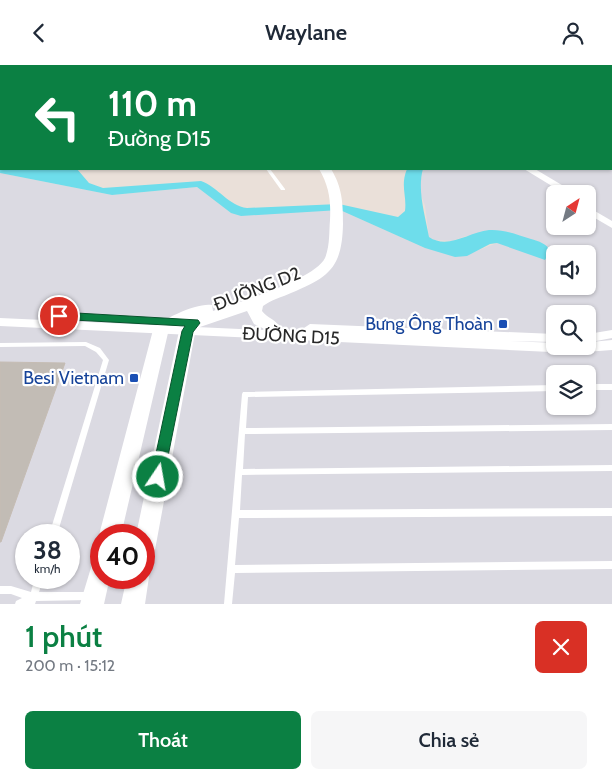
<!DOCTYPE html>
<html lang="vi">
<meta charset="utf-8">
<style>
body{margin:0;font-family:Cabin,sans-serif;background:#f6f6f7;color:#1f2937;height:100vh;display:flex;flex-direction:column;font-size:19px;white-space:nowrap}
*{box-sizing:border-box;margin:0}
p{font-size:16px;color:#747a83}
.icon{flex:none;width:28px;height:28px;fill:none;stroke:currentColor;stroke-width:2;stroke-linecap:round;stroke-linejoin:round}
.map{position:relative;height:539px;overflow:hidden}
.details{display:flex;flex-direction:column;background:#fff;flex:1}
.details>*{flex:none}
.banner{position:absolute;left:0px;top:0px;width:612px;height:105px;box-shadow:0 1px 4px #0004;background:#0b8043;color:#fff;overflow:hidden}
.needle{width:32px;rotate:36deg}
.controls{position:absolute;left:546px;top:120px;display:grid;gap:10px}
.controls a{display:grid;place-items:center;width:50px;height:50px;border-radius:8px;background:#fff;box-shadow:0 1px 4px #0004;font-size:25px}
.speed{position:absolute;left:15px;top:459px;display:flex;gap:10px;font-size:25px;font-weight:700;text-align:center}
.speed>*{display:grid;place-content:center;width:65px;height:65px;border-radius:50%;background:#fff;box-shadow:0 1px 4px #0004;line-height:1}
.speed small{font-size:12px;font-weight:400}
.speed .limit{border:8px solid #d22;background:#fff;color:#111}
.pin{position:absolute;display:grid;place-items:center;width:42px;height:42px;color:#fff;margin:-21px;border:2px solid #fff;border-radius:50%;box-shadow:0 1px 5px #0007}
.me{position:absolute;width:55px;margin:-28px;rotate:12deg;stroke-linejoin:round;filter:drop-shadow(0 0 4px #0008)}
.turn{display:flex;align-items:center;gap:18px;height:105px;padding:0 25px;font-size:22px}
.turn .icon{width:65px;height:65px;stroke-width:2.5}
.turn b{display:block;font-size:35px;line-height:42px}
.round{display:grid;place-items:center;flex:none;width:52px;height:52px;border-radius:8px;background:#f6f6f7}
.head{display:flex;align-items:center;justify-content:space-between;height:85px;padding:0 25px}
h1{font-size:30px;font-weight:600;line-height:38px;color:#0b8043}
.action{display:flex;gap:10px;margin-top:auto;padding:10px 25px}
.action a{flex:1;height:58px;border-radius:8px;background:#0b8043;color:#fff;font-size:20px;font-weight:600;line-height:58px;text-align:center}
.action a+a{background:#f6f6f7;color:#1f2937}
header{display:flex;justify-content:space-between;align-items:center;height:65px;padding:0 25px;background:#fff;font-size:22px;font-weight:600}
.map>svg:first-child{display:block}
.industrial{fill:#dbdae2;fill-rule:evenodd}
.water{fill:#6eddeb}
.building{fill:#c2bcb5;stroke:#c5bcb3}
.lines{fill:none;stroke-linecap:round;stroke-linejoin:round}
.service{fill:#fff;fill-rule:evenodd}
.minor{fill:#fff;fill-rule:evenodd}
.tertiary{fill:#fff;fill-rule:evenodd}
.route{fill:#0b8043;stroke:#07532c}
.transit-dot{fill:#1a4fb4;stroke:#fff;stroke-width:2}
.labels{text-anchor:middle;stroke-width:4.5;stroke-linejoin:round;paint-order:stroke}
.street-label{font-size:18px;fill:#282828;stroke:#fff}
.transit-label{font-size:18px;fill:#164399;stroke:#fff;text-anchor:end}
</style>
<header><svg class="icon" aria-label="back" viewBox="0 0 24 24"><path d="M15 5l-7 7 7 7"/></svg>Waylane<svg class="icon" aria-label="person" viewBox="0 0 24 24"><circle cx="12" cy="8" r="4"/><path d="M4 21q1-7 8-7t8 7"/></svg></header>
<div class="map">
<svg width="612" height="539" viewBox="0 0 612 539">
<rect width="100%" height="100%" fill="#eae0d9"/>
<path class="industrial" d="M291 0H612V539H0V108L112 130 197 122 231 148 340 145 425 183 463 191 497 178 549 183 535 175 466 171 452 176 434 175 429 172 425 141 419 125 423 104H611V1ZM555 129H588V161H555ZM555 189H588V221H555ZM555 249H588V281H555ZM555 309H588V341H555ZM26 470H69V512H26ZM101 470H144V512H101Z"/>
<path class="water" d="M0 97 1 104H77L89 118 103 123 201 116C218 122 229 141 247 143L339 139 398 152 405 146C407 130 400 121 407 104H423C417 125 425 150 429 172 448 185 469 167 489 165 504 164 518 170 531 174 538 176 548 179 550 186L545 195 497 178 490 179 467 191 455 192 425 183 340 145 241 151 231 148 197 122 112 130 0 108Z"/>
<polygon class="building" points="0,297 65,298 1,477 0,477"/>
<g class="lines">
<g class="service">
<polygon points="28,0 32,0 33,1 29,1"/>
<polygon points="266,104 270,104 285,124 285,125 281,125"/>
<polygon points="86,277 100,283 109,295 57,470 49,470 103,295 96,287 85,281 0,282 0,278"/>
<rect x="588" y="319" width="24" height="6"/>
<polygon points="555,320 555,326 248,332 246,363 612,359 612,365 245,369 243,404 612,400 612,406 242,410 240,445 612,443 612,451 239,453 235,500 612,496 612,504 235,508 232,539 224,539 242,329 243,327"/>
<polygon points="35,512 44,512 39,527 90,527 93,528 94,531 93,534 90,535 36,536 35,539 15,539 16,536 22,533 11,529 0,529 0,521 11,521 31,527"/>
</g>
<g class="minor">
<polygon points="65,0 73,0 74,1 66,1"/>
<polygon points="366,0 374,0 374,1 367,1"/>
<polygon points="524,104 535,104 577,129 565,129"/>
<polygon points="588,142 612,156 612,163 588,149"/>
<polygon points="0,253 307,267 304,263 310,259 555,269 555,277 510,276 555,278 555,281 588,281 588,269 612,265 612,273 591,277 612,275 612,285 572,288 0,261"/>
</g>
<g class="tertiary">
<polygon points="160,0 171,0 172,1 161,1"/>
<path d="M319 104H331C342 122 343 137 343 159 342 202 330 212 291 228 282 232 271 235 263 241L262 246C267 253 275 254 279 261L277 265 271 267 254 259 247 246 200 262 195 268 155 485 152 492 144 495V470H136L179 266 185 258 168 268 121 470H101V475L99 470 153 265C160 254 199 237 212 240L213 246C237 238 314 215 325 193 330 181 329 167 330 155 331 135 329 121 319 104Z"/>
<polygon points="101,493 101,512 110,512 104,539 80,539 93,496"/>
<polygon points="144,503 149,512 145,539 121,539 127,512 144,512"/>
</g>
</g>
<polygon class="route" points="59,247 198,255 200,258 193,267 163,416 158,418 153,416 151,412 182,266 185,261 55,254 53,251"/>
<g class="transit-dot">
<rect x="498" y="254" width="10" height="10" rx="2.5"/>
<rect x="129" y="308" width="10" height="10" rx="2.5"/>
</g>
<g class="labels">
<g class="street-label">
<text transform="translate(257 224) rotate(-21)" y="6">ĐƯỜNG D2</text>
<text transform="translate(291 271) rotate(3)" y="6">ĐƯỜNG D15</text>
</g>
<g class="transit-label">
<text x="493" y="265">Bưng Ông Thoàn</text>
<text x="124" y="319">Besi Vietnam</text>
</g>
</g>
</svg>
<div class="controls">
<a><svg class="needle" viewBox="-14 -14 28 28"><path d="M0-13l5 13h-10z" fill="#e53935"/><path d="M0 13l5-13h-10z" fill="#747a83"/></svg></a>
<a><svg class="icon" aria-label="sound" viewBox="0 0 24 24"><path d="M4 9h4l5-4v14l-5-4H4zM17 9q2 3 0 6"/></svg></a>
<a><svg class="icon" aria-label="search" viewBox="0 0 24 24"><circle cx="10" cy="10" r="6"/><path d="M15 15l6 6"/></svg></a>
<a><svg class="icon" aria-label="layers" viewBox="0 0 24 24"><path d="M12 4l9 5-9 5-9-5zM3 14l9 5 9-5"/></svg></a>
</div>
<div class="speed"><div>38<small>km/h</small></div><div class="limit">40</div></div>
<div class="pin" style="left:59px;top:251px;background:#d93025"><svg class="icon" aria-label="arrive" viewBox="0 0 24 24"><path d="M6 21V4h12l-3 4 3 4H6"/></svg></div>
<svg class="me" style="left:158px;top:412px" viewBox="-20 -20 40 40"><circle r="17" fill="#0b8043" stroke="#fff" stroke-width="3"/><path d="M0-11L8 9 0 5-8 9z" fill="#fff"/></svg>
<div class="banner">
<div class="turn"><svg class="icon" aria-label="left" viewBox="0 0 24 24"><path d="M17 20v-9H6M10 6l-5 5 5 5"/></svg><div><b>110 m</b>Đường D15</div></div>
</div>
</div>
<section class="details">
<div class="head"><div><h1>1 phút</h1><p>200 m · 15:12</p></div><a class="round" style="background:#d93025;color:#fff"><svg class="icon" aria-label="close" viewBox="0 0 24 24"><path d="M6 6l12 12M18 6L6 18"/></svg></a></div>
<div class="action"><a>Thoát</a><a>Chia sẻ</a></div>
</section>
